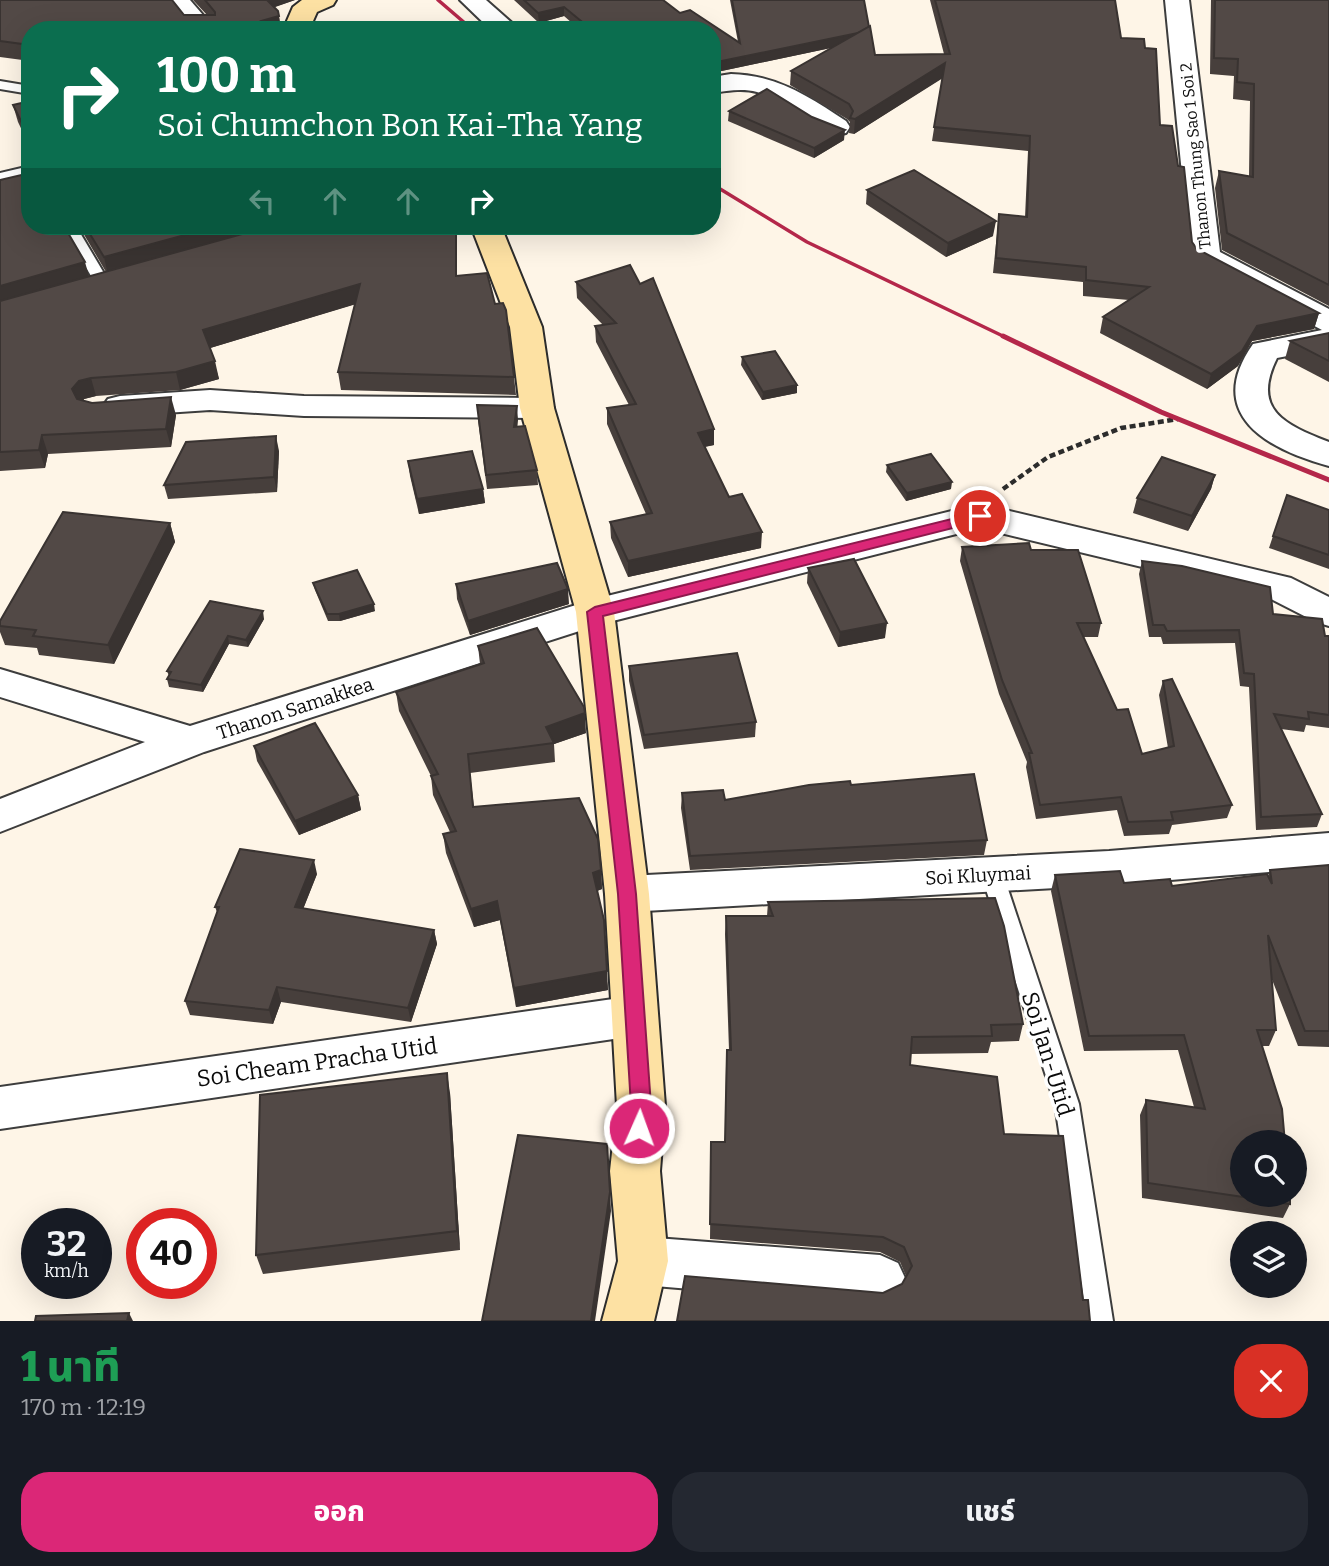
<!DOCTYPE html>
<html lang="th">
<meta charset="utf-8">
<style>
body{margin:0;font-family:Bitter,"Noto Sans Thai",serif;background:#242831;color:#f1f3f6;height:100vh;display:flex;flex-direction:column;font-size:26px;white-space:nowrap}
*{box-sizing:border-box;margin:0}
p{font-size:23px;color:#9ea1a6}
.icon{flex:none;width:38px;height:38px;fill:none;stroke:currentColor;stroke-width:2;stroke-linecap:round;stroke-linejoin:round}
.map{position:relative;height:1321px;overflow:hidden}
.panel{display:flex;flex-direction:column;background:#171b24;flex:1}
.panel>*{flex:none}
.hud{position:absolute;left:21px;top:21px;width:700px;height:214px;border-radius:28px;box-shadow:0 7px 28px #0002;background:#0b6e4f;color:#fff;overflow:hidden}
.fabs{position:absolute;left:1230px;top:1130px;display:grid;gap:14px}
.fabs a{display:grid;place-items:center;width:77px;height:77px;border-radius:50%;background:#171b24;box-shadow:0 7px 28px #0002;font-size:35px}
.speed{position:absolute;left:21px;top:1208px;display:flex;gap:14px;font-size:35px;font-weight:700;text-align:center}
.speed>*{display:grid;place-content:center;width:91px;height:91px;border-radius:50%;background:#171b24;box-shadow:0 7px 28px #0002;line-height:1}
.speed small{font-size:18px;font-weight:400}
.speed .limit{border:10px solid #d22;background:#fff;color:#111}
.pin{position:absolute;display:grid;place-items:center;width:60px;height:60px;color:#fff;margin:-30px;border:4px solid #fff;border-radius:50%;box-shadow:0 2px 7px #0007}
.me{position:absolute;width:77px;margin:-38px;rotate:2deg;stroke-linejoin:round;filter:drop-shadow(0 0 5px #0008)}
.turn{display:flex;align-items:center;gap:24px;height:147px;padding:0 21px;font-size:32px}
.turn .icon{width:91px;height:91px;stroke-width:2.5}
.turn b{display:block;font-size:49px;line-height:60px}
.lanes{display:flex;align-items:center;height:66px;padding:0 21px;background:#0003;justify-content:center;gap:35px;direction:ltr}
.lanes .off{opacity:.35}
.round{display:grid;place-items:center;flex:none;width:74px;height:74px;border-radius:28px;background:#242831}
.head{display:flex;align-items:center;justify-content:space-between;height:119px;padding:0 21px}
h1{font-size:42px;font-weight:800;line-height:52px;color:#1e9e55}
.primary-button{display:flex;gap:14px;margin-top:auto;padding:14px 21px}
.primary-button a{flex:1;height:80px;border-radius:28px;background:#db2777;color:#fff;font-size:28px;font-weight:800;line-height:80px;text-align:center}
.primary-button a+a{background:#242831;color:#f1f3f6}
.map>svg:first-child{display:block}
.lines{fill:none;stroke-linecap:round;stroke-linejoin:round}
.lane-casing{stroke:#3d3d3d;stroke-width:4}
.street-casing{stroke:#3d3d3d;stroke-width:4}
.secondary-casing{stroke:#2c2c2c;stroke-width:4}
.path{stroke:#2c2c2c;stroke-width:4.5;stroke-dasharray:6 3.5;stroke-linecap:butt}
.lane{fill:#fff;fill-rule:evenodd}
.street{fill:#fff;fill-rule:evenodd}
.secondary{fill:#fde1a3;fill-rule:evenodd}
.rail-far1{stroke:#b4274a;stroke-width:3.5}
.rail{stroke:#b4274a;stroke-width:5}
.wall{fill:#473f3c}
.shaded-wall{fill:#393331}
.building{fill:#524946;stroke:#393331;stroke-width:2}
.route{fill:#db2777;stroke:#8e194d;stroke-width:2}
.labels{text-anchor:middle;stroke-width:7;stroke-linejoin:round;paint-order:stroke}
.far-street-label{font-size:16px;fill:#0a0a0a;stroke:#fff}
.street-label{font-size:19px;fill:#0a0a0a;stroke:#fff}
.near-street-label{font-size:23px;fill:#0a0a0a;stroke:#fff}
</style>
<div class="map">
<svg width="1329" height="1321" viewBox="0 0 1329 1321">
<rect width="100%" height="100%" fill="#fef5e7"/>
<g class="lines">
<g class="lane-casing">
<g id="lane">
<polygon points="0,81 30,86 30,94 0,89"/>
<polygon points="30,166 30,174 0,181 0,173"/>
<polygon points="62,226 76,226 111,285 108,288 98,288"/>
<polygon points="992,865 1000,868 1003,874 1079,1104 1113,1321 1087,1321 1055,1104 981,874 984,868"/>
</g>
</g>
<g class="street-casing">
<g id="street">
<polygon points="165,0 190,0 216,30 189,30"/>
<polygon points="460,0 486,0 520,30 491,30"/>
<path d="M1165 0H1189L1220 252 1329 309V348L1277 358C1251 410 1285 425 1329 442V466C1266 449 1204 414 1253 344L1322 330 1194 262 1190 256Z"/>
<path d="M731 74C777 75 809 97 846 121L850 127 846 133C818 140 785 100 757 92 742 88 727 91 712 93V77Z"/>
<polygon points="210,390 304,396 537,398 549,401 554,408 549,415 537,418 304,416 210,410 120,416 108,413 103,406 108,399 120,396"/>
<polygon points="980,504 1291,578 1329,597 1329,626 1316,622 1267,597 980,528 601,624 204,752 0,832 0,799 145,742 0,697 0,669 190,726 595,599"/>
<polygon points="1329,833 1329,867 1109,885 627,912 612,906 605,894 612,882 627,876 1109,851"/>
<polygon points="634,996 650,1002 657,1016 650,1030 634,1036 0,1129 0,1087"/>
<polygon points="643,1237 880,1255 898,1263 906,1280 898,1297 880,1305 643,1285 625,1278 618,1261 625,1244"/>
</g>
</g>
<g class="secondary-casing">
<g id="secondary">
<polygon points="302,0 336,0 333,5 317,12 309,30 283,30 293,7"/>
<polygon points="471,226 501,226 542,327 554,408 614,612 649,894 665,1106 660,1171 668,1261 654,1321 602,1321 618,1261 610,1171 617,1106 605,894 576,612 520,408 510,327"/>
</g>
</g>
<polyline class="path" points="1003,489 1048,457 1121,428 1178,419"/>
<use href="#lane" class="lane"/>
<use href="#street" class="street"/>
<use href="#secondary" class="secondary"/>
<g class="rail-far1">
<polyline points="438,0 473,30"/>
<polyline points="712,184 807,242 1007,338"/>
</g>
<polyline class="rail" points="1003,336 1161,412 1329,480"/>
</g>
<g class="wall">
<polygon points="0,0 184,15 207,15 193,0 295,0 274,7 278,11 281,30 30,30 30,61 0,57"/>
<polygon points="514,0 663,0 680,13 738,42 730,0 864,0 875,55 944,54 930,0 1115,0 1121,38 1160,125 1192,242 1197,249 1319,313 1314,329 1252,341 1238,366 1207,389 1100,333 1103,317 1129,300 1083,296 1083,282 993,273 999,214 1025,217 1028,151 932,141 942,78 854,134 849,133 850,122 847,119 790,85 791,71 831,48 712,73 712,30 580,30 564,16 539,23"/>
<polygon points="1211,0 1329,0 1329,306 1222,250 1215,188 1219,171 1249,176 1250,101 1233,99 1234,76 1210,74"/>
<polygon points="30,101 30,147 18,122 13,105"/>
<polygon points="729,111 844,140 814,158 728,121"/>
<polygon points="0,180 89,276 106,272 79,226 457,226 457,276 514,377 516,395 341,390 338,372 355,304 210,348 219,379 180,390 96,396 84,399 83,401 92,403 176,415 171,447 48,454 45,468 0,471"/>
<polygon points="867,190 993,236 946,257 866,204"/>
<polygon points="630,265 714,445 705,447 729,497 761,548 628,577 611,538 610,522 646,514 607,424 607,408 629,405 596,342 595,326 603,325 577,298 576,282"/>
<polygon points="1329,333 1329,382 1285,359 1290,341"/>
<polygon points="742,357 797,385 797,393 762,400 741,365"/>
<polygon points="517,406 517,427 537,470 538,485 487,489 478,420"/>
<polygon points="279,451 277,492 168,499 164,485"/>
<polygon points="408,461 483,489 485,503 419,514 410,476"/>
<polygon points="887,465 951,489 906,501 886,472"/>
<polygon points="1215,475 1211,489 1188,531 1133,513 1137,498"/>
<polygon points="1329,510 1329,569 1269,548 1273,536"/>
<polygon points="170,523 175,542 114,664 39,655 37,648 5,645 0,632 0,621"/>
<polygon points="962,547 1031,550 1101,623 1098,637 1083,637 1117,710 1142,754 1168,748 1159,695 1163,681 1232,805 1227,818 1172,825 1169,834 1124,836 1117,810 1036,819 1026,767 1027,762 999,694 960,561"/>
<polygon points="1142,561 1325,636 1329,636 1329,728 1306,725 1304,732 1281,729 1322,814 1317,827 1256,830 1249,687 1240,686 1235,643 1163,644 1161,637 1149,637 1139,574"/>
<polygon points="808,568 885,638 838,647 807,583"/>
<polygon points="313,583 375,611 340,621 328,621 315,590"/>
<polygon points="456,584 569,604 470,635 457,599"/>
<polygon points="210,601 264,619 248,647 229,644 203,692 169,687 167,679 169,676 167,671"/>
<polygon points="478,646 586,733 554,744 555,762 470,773 474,807 601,870 602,889 597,891 608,990 516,1007 500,920 474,927 446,853 443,834 450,832 433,795 431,776 399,711 396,692 480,664"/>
<polygon points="629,666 756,722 755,737 644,749 629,681"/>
<polygon points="254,746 358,795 361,810 299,835 257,761"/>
<polygon points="851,785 987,840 984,855 690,870 681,808 682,793 725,800"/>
<polygon points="1329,865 1329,1047 1298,1046 1271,977 1276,1030 1269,1046 1262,1046 1290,1204 1283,1218 1142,1198 1140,1115 1146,1100 1194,1107 1178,1050 1084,1051 1051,891 1055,875 1124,883 1172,886 1268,876 1270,870"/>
<polygon points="317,874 303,909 434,930 437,944 411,1022 281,1002 273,1024 190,1015 185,1001 217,912 215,907"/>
<polygon points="768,902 1023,1024 1019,1041 991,1042 988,1053 911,1054 910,1065 1004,1134 1083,1300 883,1293 902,1284 906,1276 900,1262 880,1252 710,1239 711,1142 725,1142 726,1066 729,1050 725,934 726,916 767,916"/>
<polygon points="450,1093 460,1250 263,1274 256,1255"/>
</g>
<g class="shaded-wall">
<polygon points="262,0 295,0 264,11"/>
<polygon points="564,7 564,16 539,23 538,13"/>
<polygon points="279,16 281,30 262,30 261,21"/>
<polygon points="869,30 868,40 712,73 712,63"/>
<polygon points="945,63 943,78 854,134 855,119"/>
<polygon points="845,130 844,140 814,158 814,148"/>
<polygon points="996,221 993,236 946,257 948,243"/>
<polygon points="218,226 286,226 108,275 104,257"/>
<polygon points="456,226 457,226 457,294 456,276"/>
<polygon points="85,262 90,280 0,305 0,286"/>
<polygon points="360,284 363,302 207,349 203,330"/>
<polygon points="1319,313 1314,329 1252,341 1238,366 1207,389 1211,374 1257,326"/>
<polygon points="215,361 219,379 180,390 176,372"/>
<polygon points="91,378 96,396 84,399 78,407 72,389 79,381"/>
<polygon points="797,385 797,393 762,400 763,392"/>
<polygon points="171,397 176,415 171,447 166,429"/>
<polygon points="517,406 518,420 516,442 514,427"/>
<polygon points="714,429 714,445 697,448 698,433"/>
<polygon points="42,435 48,454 45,468 39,450"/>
<polygon points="276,436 279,451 277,492 274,477"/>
<polygon points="1215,475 1211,489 1188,531 1192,516"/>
<polygon points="952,482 951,489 906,501 907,493"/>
<polygon points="483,489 485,503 419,514 417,499"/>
<polygon points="170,523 175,542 114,664 108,645"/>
<polygon points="762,532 761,548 628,577 628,561"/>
<polygon points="568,589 569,604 470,635 468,621"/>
<polygon points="374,604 375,611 340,621 339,614"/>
<polygon points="263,611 264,619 248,647 246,640"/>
<polygon points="887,623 885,638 838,647 840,632"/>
<polygon points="228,636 229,644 203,692 201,685"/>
<polygon points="585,713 586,733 554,744 546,727"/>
<polygon points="358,795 361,810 299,835 295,821"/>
<polygon points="314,860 317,874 298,922 295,907"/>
<polygon points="601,870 602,889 594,892 593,873"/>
<polygon points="497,901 500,920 474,927 471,909"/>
<polygon points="434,930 437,944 411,1022 408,1008"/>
<polygon points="607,971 608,990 516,1007 514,988"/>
<polygon points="277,987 281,1002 273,1024 269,1010"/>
<polygon points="447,1073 450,1093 460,1250 457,1231"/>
<polygon points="610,1192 611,1211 595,1321 591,1321"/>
<polygon points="129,1313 133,1321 127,1321"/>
</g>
<g class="building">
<polygon points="0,0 172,0 184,15 215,15 215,12 205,0 267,0 278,11 279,16 261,21 268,30 30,30 30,45 0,41"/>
<polygon points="524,0 663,0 680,13 690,10 740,43 732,0 864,0 869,27 858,33 712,63 712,30 592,30 564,7 538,13"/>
<polygon points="935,0 1115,0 1121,38 1144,39 1145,48 1156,49 1160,125 1172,126 1178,166 1184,167 1192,242 1197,249 1319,313 1257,326 1242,351 1211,374 1103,317 1149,287 1086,280 1086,267 996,258 999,214 1027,217 1030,136 934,127 945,63 855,119 850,118 853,111 849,104 791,71 870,26 875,55 950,54"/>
<polygon points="1215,0 1329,0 1329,285 1227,233 1219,171 1253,177 1254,84 1237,82 1238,59 1214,58"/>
<polygon points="767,89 812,117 845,130 814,148 729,111"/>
<polygon points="30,101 30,139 13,105"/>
<polygon points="914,170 996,221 948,243 867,190"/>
<polygon points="30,173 30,226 64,226 85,262 0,286 0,180"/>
<polygon points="85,226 218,226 104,257"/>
<polygon points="271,226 456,226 456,276 487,273 495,304 503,303 506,310 514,377 338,372 360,284 203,330 215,361 176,372 91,378 79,381 72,389 77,399 92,403 171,397 166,429 42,435 39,450 0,452 0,301"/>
<polygon points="630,265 640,284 653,278 714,429 698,433 729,497 742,494 762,532 628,561 610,522 652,513 607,408 636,404 595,326 616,323 576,282"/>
<polygon points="1329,333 1329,361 1290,341"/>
<polygon points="775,351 797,385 763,392 742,357"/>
<polygon points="477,405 517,406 514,427 525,426 537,470 486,475"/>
<polygon points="276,436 274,477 164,485 186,442"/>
<polygon points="472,451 483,489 417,499 408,461"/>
<polygon points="931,454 952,482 907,493 887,465"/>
<polygon points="1162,457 1215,475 1192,516 1137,498"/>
<polygon points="1287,495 1329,510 1329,555 1273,536"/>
<polygon points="63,512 170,523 108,645 33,636 36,630 0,626 0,621"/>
<polygon points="1029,543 1031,550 1078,550 1101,623 1077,623 1117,710 1128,709 1142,754 1174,746 1163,681 1172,679 1232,805 1171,812 1173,820 1128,822 1121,797 1040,805 1029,753 1032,753 1002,680 962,547"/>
<polygon points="854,559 887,623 840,632 808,568"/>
<polygon points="1142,561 1182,566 1270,587 1273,614 1322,619 1325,636 1329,636 1329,715 1308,712 1309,719 1274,714 1322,814 1261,817 1254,674 1244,673 1239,630 1167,631 1164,625 1153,625"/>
<polygon points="557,563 568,589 468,621 456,584"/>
<polygon points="357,570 374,604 339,614 327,614 313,583"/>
<polygon points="210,601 263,611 246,640 228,636 201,685 167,679 171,672 167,671"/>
<polygon points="537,628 584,707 585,713 546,727 554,743 468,754 473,807 579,798 598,839 601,870 593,873 604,920 607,971 514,988 497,901 471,909 443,834 456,831 431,776 438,774 396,692 484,663 478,646"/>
<polygon points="737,653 756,722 644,735 629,666"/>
<polygon points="315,723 358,795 295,821 254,746"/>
<polygon points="974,774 987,840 690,856 682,793 723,790 725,800 809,785 850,781 851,785"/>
<polygon points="240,849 314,860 295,907 434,930 408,1008 277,987 269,1010 185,1001 219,907 215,907"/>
<polygon points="1329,865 1329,1031 1305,1031 1268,935 1276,1030 1257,1030 1282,1109 1285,1143 1242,1143 1242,1195 1290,1195 1290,1204 1148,1183 1146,1100 1205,1109 1184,1035 1089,1036 1055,875 1120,871 1124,883 1170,879 1172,886 1267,874 1272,884 1270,870"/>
<polygon points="995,898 1004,926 1023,1024 991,1025 992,1036 912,1037 910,1065 997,1077 1004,1134 1063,1136 1083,1300 1088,1300 1090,1321 677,1321 685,1276 883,1293 902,1284 912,1266 904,1247 883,1237 710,1224 711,1142 725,1142 727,1050 731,1050 726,916 773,916 768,902"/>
<polygon points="447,1073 457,1231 256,1255 260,1095"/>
<polygon points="518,1135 607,1144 610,1192 591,1321 482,1321"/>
<polygon points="129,1313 127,1321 35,1321 36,1316"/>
</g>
<polygon class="route" points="980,512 987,516 985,520 603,616 636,894 651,1106 646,1134 639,1137 632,1134 629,1128 631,1106 618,894 587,612 595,607"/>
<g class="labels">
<g class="far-street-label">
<text transform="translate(1195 156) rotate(-96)" y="6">Thanon Thung Sao 1 Soi 2</text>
</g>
<g class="street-label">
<text transform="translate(295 708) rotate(-18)" y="7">Thanon Samakkea</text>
<text transform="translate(978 875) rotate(-3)" y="7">Soi Kluymai</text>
</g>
<g class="near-street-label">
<text transform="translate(1048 1054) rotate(73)" y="8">Soi Jan-Utid</text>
<text transform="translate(317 1062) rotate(-8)" y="8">Soi Cheam Pracha Utid</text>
</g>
</g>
</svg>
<div class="fabs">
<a><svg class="icon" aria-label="search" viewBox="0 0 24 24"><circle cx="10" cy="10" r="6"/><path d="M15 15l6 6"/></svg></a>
<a><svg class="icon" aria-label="layers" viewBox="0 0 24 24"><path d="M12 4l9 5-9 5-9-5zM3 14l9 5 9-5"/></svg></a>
</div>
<div class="speed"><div>32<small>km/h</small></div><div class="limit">40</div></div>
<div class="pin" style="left:980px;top:516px;background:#d93025"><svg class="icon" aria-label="arrive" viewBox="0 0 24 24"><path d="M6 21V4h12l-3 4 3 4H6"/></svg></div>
<svg class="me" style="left:639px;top:1128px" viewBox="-20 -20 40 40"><circle r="17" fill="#db2777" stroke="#fff" stroke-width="3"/><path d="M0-11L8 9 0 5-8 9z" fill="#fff"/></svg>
<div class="hud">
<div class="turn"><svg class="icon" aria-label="right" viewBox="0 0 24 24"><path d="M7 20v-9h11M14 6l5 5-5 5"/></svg><div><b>100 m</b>Soi Chumchon Bon Kai-Tha Yang</div></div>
<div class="lanes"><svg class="icon off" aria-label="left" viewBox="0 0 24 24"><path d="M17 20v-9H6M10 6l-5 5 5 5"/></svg><svg class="icon off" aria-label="ahead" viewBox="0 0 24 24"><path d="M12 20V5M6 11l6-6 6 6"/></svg><svg class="icon off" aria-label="ahead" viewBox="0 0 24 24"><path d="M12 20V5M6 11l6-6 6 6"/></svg><svg class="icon" aria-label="right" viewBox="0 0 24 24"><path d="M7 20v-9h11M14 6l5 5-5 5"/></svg></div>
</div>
</div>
<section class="panel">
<div class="head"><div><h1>1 นาที</h1><p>170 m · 12:19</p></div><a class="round" style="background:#d93025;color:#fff"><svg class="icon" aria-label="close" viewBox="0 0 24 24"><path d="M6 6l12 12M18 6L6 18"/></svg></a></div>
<div class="primary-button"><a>ออก</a><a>แชร์</a></div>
</section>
